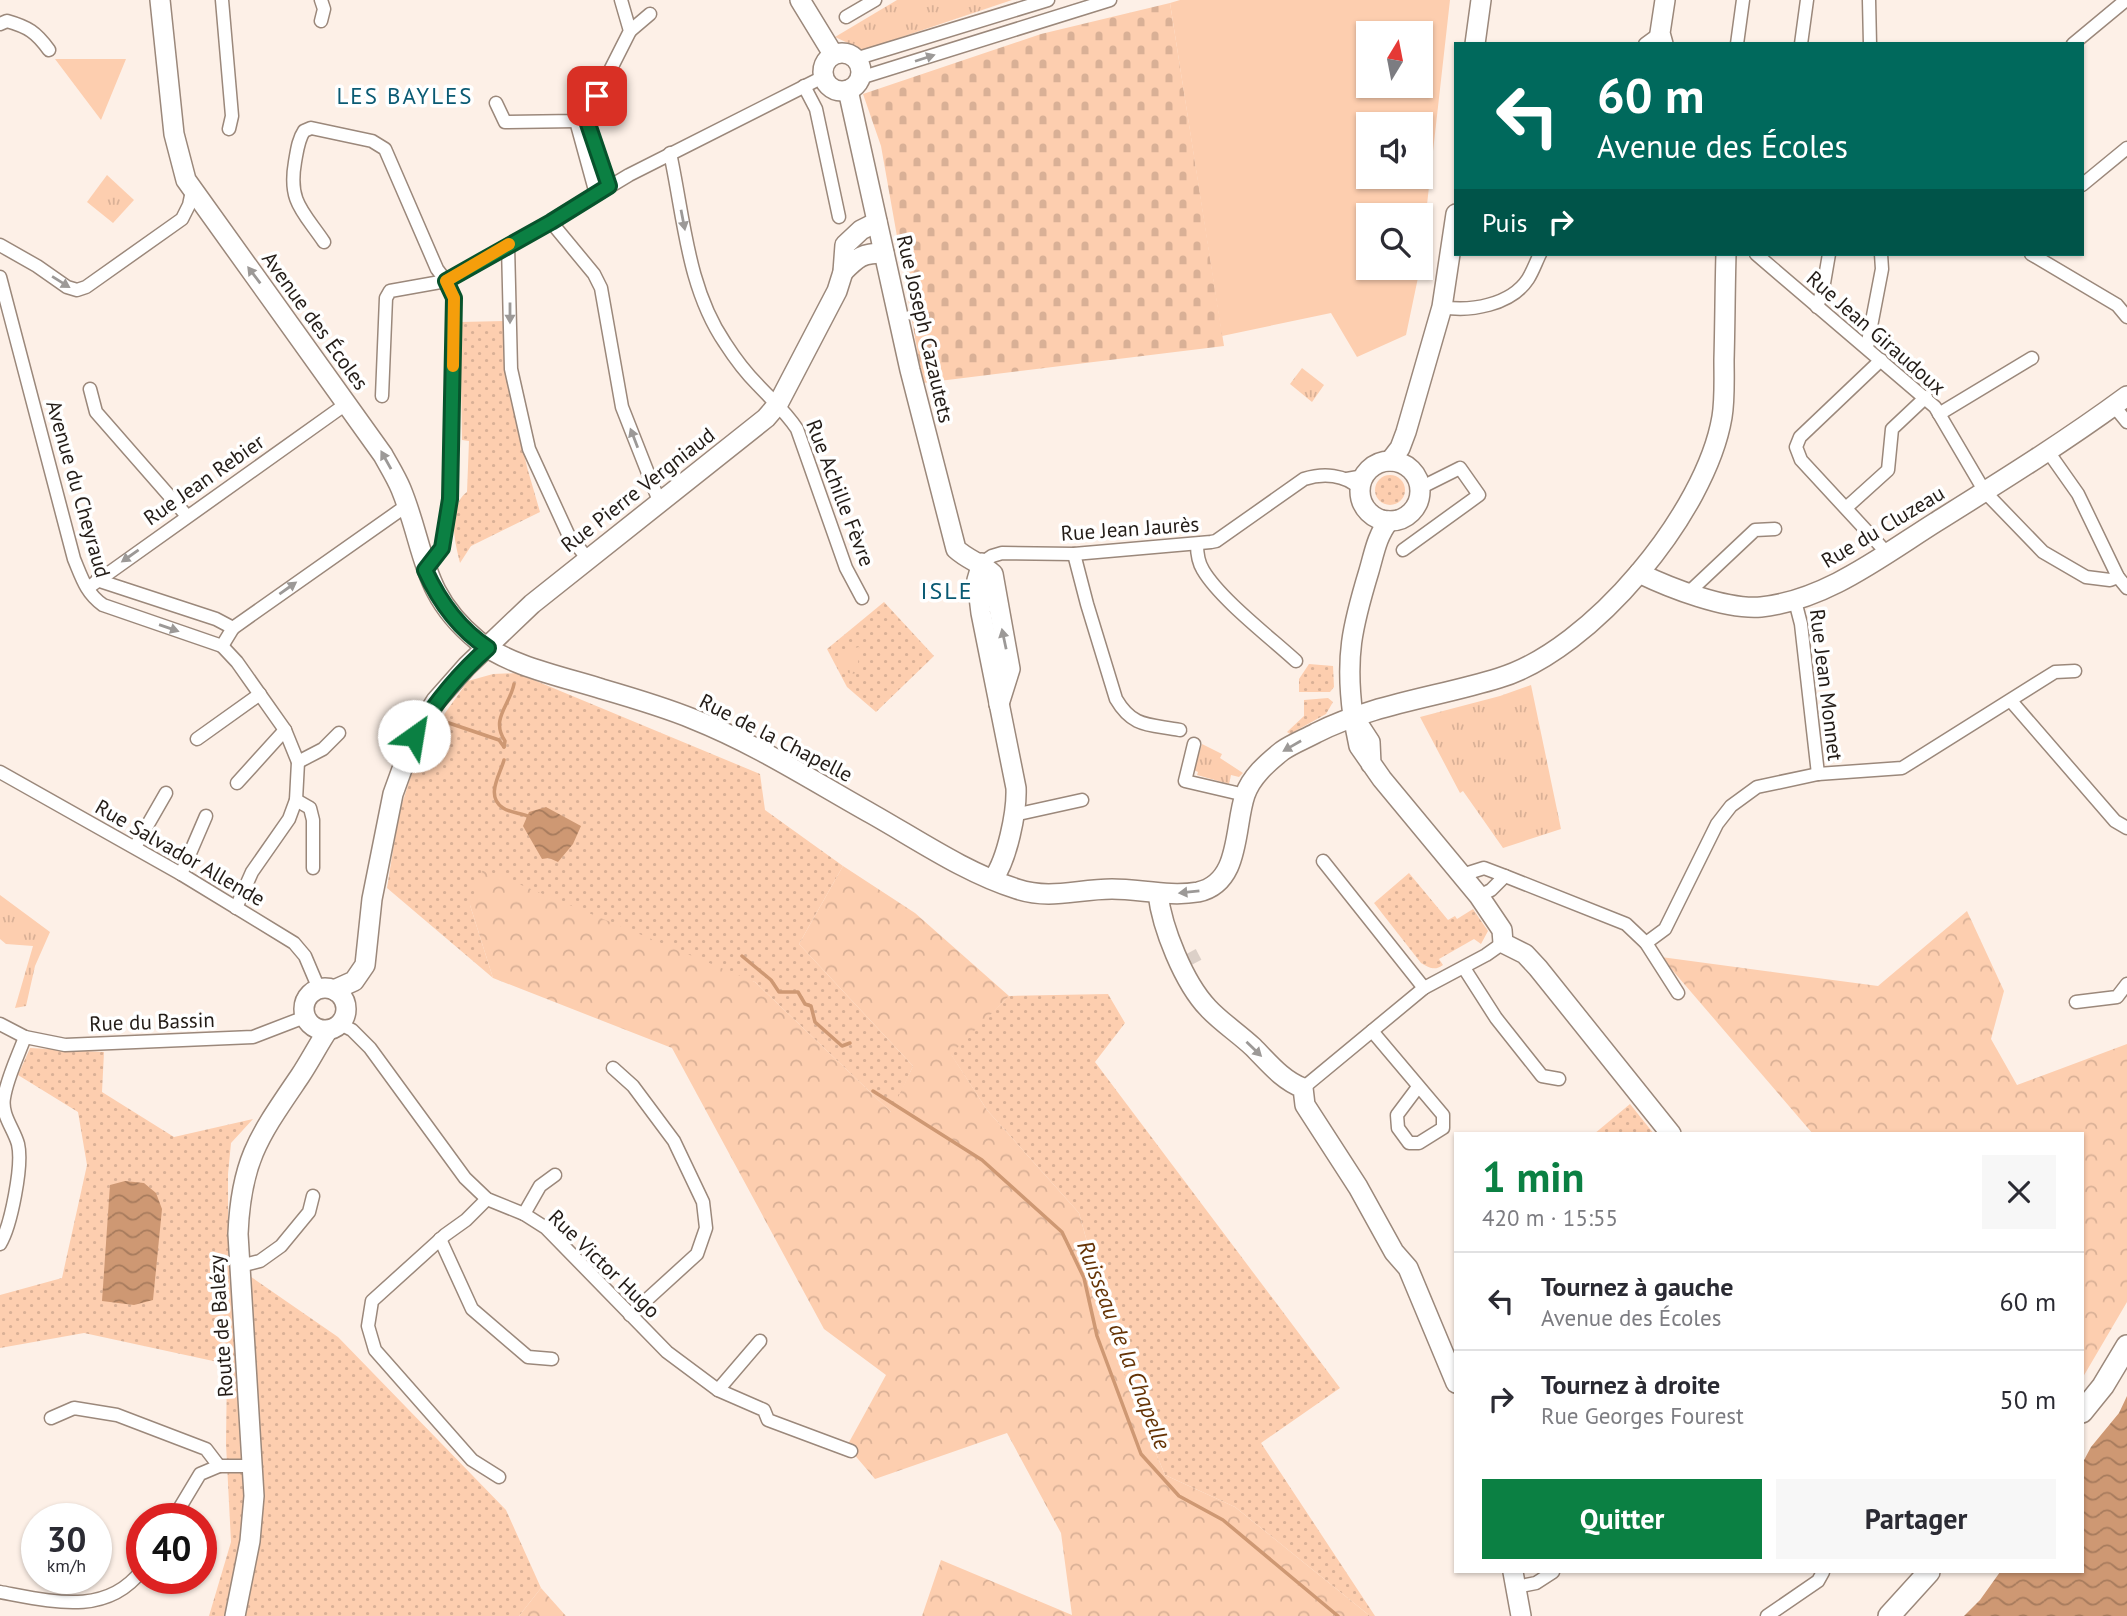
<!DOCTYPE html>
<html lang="fr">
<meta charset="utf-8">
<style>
body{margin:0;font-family:"PT Sans",sans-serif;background:#f7f7f7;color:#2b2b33;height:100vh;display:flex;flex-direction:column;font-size:26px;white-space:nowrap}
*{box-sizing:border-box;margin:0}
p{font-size:23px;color:#7c7c81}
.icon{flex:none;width:38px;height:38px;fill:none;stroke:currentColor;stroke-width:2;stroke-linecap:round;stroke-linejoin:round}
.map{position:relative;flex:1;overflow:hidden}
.panel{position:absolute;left:1454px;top:1132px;width:630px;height:441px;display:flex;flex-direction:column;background:#fff;border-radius:0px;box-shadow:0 2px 5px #0004}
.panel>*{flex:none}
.banner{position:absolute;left:1454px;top:42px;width:630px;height:214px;border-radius:0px;box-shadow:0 2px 5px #0004;background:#00695c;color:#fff;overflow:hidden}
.needle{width:46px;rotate:10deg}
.fabs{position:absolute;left:1356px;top:21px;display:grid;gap:14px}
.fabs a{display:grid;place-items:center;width:77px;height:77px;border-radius:0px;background:#fff;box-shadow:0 2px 5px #0004;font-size:35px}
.speed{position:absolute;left:21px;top:1503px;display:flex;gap:14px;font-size:35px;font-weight:700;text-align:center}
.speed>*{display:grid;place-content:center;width:91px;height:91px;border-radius:50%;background:#fff;box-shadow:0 2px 5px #0004;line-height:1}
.speed small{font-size:18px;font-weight:400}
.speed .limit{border:10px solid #d22;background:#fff;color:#111}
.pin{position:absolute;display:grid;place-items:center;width:60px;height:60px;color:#fff;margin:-30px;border-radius:14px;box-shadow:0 4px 10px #0006}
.me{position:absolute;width:77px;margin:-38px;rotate:32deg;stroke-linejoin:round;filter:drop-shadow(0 0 5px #0008)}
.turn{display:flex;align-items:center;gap:24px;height:147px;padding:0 28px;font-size:32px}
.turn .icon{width:91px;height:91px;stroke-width:2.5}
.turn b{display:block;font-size:49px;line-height:60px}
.then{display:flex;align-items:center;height:66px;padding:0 28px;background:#0003;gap:14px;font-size:26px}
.round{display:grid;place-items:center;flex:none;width:74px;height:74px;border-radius:0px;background:#f7f7f7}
.overview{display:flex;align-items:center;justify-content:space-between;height:119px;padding:0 28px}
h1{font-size:42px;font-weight:700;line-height:52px;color:#0b8043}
.cta{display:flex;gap:14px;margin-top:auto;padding:14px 28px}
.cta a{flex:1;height:80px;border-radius:0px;background:#0b8043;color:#fff;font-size:28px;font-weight:700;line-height:80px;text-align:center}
.cta a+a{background:#f7f7f7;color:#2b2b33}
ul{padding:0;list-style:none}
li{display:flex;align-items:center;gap:21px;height:98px;padding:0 28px;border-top:2px solid #e1e1e2}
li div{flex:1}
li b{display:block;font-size:26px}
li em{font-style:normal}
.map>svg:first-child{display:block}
.grass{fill:url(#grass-dots)}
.forest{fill:url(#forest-crowns)}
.cemetery{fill:url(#cemetery-stones)}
.park{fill:url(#park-tufts)}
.garden{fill:#fdceaf;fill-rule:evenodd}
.water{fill:url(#water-waves)}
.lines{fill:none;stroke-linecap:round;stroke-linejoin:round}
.stream{stroke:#ce9873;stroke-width:3.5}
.street-tunnel{stroke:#dcd0c8;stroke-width:12;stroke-dasharray:12 6;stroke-linecap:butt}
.street-casing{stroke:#9b887b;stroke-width:15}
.secondary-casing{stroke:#9b887b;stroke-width:22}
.primary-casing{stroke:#9b887b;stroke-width:24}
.street{stroke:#fff;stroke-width:12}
.secondary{stroke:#fff;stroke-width:19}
.primary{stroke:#fff;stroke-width:21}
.oneway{fill:#9c9997}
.route-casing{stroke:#07532c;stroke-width:18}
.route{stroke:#0b8043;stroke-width:12}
.slow{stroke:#f59e0b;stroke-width:12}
.labels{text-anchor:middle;stroke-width:7;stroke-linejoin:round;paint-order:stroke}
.street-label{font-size:21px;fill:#231c17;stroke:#fff}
.neighbourhood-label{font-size:23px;letter-spacing:2px;fill:#0a5a73;stroke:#fff}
.water-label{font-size:23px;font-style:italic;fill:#653305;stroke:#fff}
.quarter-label{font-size:24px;letter-spacing:2px;fill:#0a5a73;stroke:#fff}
</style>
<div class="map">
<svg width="2127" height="1616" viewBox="0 0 2127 1616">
<defs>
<pattern id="grass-dots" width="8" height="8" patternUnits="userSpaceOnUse" patternTransform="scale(1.75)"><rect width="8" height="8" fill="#fdceaf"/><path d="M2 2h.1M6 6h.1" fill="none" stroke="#d9b096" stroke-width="1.8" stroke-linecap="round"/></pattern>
<pattern id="forest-crowns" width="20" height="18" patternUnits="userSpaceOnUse" patternTransform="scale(1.75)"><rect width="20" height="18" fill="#fdceaf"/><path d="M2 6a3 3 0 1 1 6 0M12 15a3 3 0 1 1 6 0" fill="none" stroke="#d9b096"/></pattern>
<pattern id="cemetery-stones" width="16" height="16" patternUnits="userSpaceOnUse" patternTransform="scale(1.75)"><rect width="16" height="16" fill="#fdceaf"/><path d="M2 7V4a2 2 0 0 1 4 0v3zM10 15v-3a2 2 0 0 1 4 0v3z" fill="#d9b096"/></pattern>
<pattern id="park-tufts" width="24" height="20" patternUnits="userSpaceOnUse" patternTransform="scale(1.75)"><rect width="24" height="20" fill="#fdceaf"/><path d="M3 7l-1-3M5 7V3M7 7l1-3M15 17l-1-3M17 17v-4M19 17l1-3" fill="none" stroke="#d9b096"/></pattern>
<pattern id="water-waves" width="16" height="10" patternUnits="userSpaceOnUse" patternTransform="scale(1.75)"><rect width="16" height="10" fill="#ce9873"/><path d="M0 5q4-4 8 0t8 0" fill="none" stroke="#a77b5d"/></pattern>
</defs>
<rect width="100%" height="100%" fill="#fdf0e7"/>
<g class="grass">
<path d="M505 321 509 387 527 467 540 512 471 546 460 563C455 542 446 508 467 492L469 441 462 440 460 322Z"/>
<circle cx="1390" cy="490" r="15"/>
<polygon points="884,602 934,656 876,712 847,687 827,649"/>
<polygon points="1309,664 1333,666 1334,687 1330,692 1299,692 1299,679"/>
<polygon points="517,673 760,774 765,810 843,866 799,944 913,1066 892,1113 755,982 470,905 493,978 387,888 399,813 420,748 468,681 493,674"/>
<polygon points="1328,698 1333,702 1326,714 1290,734 1287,732 1304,716 1304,700"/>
<path d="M1409 873 1448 920 1455 916 1457 919 1473 909 1488 931 1481 944 1474 939 1439 959 1443 965C1435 971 1429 968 1421 963L1374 903Z"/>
<polygon points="1108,994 1125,1023 1095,1062 1340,1388 1261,1443 1375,1616 1370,1616 1235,1507 1165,1475 1126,1381 1079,1213 987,1110 950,1053 1009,996"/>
<polygon points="30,1048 104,1052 102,1092 174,1137 253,1119 231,1143 228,1174 228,1261 338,1337 506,1510 541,1588 519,1616 209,1616 231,1542 226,1444 227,1364 84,1333 0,1348 0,1295 62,1278 87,1165 78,1112 18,1075"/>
<polygon points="1630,1104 1654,1134 1594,1134"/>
</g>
<g class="forest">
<polygon points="843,866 915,913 1009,996 951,1054 987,1110 1079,1213 1126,1381 1165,1475 1235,1507 1370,1616 922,1616 941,1560 1072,1615 1061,1533 1007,1433 875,1479 847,1446 886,1375 824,1329 672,1048 493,978 470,905 483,869 755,982 891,1112 913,1066 799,944"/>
<polygon points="1967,911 2004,991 1991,1039 2017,1085 2127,1044 2127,1302 2083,1377 2082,1134 1813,1134 1661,957 1878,986"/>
<polygon points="541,1588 566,1616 519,1616"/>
</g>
<polygon class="cemetery" points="1170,3 1224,346 923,383 881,146 863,94 1041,34"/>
<g class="park">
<polygon points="897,0 1012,0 863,50 835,37"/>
<polygon points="107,175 134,200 113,223 87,202"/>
<polygon points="1302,368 1324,385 1312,402 1290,384"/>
<path d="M859 647 858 664 860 673C850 675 846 673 839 664L843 651Z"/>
<polygon points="1531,685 1561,829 1503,848 1463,791 1460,793 1420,717 1500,696"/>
<polygon points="1202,744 1222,754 1220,758 1243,773 1239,777 1231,775 1229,784 1197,775 1198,772 1194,770"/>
<polygon points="0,895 50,932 35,966 26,1006 15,1008 33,946 6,944 0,939"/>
</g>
<g class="garden">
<path d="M1180 0H1450L1421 258V215H1368V268H1420L1406 335 1357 357 1331 313 1222 336 1170 3ZM1368 33H1421V86H1368ZM1368 124H1421V177H1368Z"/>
<polygon points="55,59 126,59 101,120 95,112"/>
</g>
<g class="water">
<polygon points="546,807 581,826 573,844 558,862 549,858 542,859 523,826 529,812"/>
<polygon points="125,1181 144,1183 156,1193 162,1209 153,1300 134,1305 102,1301 110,1185"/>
<polygon points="2127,1396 2127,1616 1964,1616 1980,1600 2000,1572 2082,1572 2083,1462 2091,1447 2119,1413"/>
</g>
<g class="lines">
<g class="stream">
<polyline points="446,722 499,740 504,747"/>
<path d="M504 747 505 741C490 719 510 705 514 684"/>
<path d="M504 760C500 775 485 796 503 808 510 813 522 813 530 817"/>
<polyline points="742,956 771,980 779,992 798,992 805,1004 811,1006 815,1022 842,1046 850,1043"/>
<polyline points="873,1091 982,1160 1062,1232 1084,1278 1097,1336 1141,1454 1179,1496 1223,1520 1338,1616"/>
</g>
<polyline class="street-tunnel" points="1188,960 1203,952"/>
<g class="street-casing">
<g id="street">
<polyline points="222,0 232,116 229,129"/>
<polyline points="321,0 324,9 321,21"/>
<polyline points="1869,0 1870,44"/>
<polyline points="846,17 875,0"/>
<path d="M0 24 7 21C28 27 36 32 49 50"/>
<polyline points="630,31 650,14"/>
<polyline points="1645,44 1660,33"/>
<polyline points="1737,44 1743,0"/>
<polyline points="1801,44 1807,0"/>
<polyline points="2073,44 2126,0"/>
<polyline points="855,59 1048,0"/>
<polyline points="860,78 1110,0"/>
<polyline points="804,86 816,109 839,217"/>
<polyline points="496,103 505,122 576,121 586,118"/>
<polyline points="576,121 596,194"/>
<path d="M670 153C684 217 687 287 725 343 734 357 746 373 758 385 772 400 786 412 797 429L846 568 862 598"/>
<polyline points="2082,185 2127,148"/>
<polyline points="609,186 586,118 630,31 621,0"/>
<polyline points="551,222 594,274 601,288 622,407 659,501"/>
<path d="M324 242C303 211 288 202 295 162 297 151 298 140 304 131L311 128 372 141 385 149 437 269 446 281 454 298 450 499 442 548 425 570"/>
<polyline points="0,245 37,266 67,287 77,290 86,287 182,219 189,205 192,191"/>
<polyline points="508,245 511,369 529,449 568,534 587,558"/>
<polyline points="1756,254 1935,407 1985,492 2043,552 2086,577 2110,580 2118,577"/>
<polyline points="2031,254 2117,305 2127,317"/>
<path d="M0 277 74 559C82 578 86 593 103 605L222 646 233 628 216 619 97 580"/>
<path d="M1442 307C1470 312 1511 305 1528 279 1533 271 1536 262 1540 254"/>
<polyline points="1817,307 1823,289 1829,254"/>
<polyline points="1867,347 1882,269 1881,254"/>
<polyline points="1881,360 1800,437 1796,447 1801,460 1887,553"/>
<polyline points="90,389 96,412 187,516"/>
<polyline points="382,396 386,298 390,291 446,281 551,222 629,175 823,77"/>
<polyline points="2114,406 2127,422"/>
<polyline points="1939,414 2032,358"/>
<polyline points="2047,450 2078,494 2118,577 2127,588"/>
<polyline points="1347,479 1364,476"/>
<polyline points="1847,507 1888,470 1892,429 1926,397"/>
<path d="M1197 544C1197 553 1198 562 1203 570 1220 599 1271 638 1296 661"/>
<polyline points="1403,550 1479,495 1460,468 1420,488"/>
<path d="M1074 554 1087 604 1116 699C1133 728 1149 724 1180 730"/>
<path d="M982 563 992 556 1002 553 1074 554 1211 542 1216 541 1304 479C1323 473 1345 474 1360 489"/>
<polyline points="92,585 346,404"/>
<polyline points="1687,594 1755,530 1775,529"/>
<polyline points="1795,601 1801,624 1818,774"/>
<polyline points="233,628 406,506"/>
<polyline points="222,646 237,662 285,730 298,762 296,800 289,819 252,872 236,908"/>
<polyline points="2011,701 2115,821 2127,828"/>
<polyline points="197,739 260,694"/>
<polyline points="1194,744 1185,781 1245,795"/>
<polyline points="298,762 323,749 339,733"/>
<polyline points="0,772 181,874 294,943 305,956 319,989"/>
<polyline points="237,783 285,730"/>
<polyline points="296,800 310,808 313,820 313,868"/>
<polyline points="1013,813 1023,813 1082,800"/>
<polyline points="135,847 166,793"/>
<polyline points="1323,861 1424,988"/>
<polyline points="181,874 206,816"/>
<polyline points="1462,875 1484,868 1505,876 1491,890 1479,896"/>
<polyline points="1505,876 1626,924 1646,943 1678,993"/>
<polyline points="1646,943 1665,929 1717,824 1731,806 1757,787 1818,774 1902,768 2055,672 2075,671"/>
<polyline points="1464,968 1496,1018 1542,1076 1559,1079"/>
<polyline points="2076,1002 2117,997 2127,984"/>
<polyline points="0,1024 25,1037 65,1045 253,1037 305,1017"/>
<polyline points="340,1024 352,1030 370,1048 465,1178 487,1199 524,1214 546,1228 667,1352 718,1390 764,1410 768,1420 851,1451"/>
<polyline points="1372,1031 1443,1115 1443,1128 1419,1143 1409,1143 1398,1128 1397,1115 1418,1087"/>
<polyline points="613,1068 633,1086 674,1141 703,1202 706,1228 697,1254 630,1315"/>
<polyline points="1303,1088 1424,988 1486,955 1503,943"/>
<polyline points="487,1199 466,1220 445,1235 372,1301 368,1326 375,1350 472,1460 499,1477"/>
<polyline points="524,1214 540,1186 555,1175"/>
<polyline points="440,1239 472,1309 528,1357 552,1359"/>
<path d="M0 1244C11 1226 23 1165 18 1144 14 1129 1 1115 4 1098 7 1078 18 1056 25 1037"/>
<polyline points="240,1266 260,1261 281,1246 309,1212 313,1196"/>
<polyline points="718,1390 760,1341"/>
<polyline points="51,1418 74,1408 117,1415 206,1449 219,1466"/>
<polyline points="173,1519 200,1474 219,1466 253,1466"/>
<polyline points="1516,1587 1536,1583 1553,1572"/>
<path d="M0 1592C54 1602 107 1616 142 1570"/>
<polyline points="1767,1616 1818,1581 1823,1572"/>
</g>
</g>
<g class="secondary-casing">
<g id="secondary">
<path d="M160 0 174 134 186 180 383 455C389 466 396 477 401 489 426 550 420 593 477 640 508 666 564 677 602 689 633 698 664 707 693 719 756 744 813 781 872 814 918 840 966 873 1017 889 1051 900 1077 889 1112 889 1140 889 1169 897 1198 892 1241 883 1234 827 1245 795 1251 777 1267 763 1282 751 1292 744 1305 739 1316 733 1373 704 1438 697 1499 678 1592 650 1706 512 1722 417 1725 399 1724 378 1724 360 1725 324 1725 289 1726 254"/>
<polyline points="800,0 833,54"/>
<polyline points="1475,44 1481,0"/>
<polyline points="1663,44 1660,33 1665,0"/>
<circle cx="842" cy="72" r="19"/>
<path d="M848 90 910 370 956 549C968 560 981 563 993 574L1010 669 999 704"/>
<path d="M843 272C858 257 862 253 884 253"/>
<polyline points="1390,461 1400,448 1406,432 1442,307 1456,214"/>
<circle cx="1390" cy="491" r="30"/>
<path d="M982 563 977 580 981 613 1016 788C1017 812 1007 860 993 879"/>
<path d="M1639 573C1670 588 1726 610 1761 607 1826 600 1882 556 1936 522 2000 482 2066 441 2127 396"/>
<path d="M1353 716C1345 657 1352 627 1369 571 1374 554 1377 535 1389 521"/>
<polyline points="1371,764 1370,742 1353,716 1359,746 1382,779 1479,896 1502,930 1503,943 1525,954 1538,968 1671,1134"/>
<path d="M1158 894C1162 928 1184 983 1208 1008 1221 1022 1238 1033 1253 1047 1268 1062 1282 1080 1303 1088L1305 1105 1358 1187 1394 1252 1408 1268 1456 1383"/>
<circle cx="325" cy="1009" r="21"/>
<polyline points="334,990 354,981 365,965 372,899 393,794 414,736 436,701 467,666 532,604 766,418 778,404 837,291 843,272 845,245 861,230 877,222"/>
<polyline points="1513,1572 1521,1616"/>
<path d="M235 1616 250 1541 254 1496 238 1234C241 1159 260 1135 300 1076 310 1061 318 1045 328 1030"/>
</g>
</g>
<g class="primary-casing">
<g id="primary">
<polyline points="2082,1412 2103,1386 2127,1346"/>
<polyline points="1889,1616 1929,1572"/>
</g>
</g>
<use href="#street" class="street"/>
<use href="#secondary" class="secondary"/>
<use href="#primary" class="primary"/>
</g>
<defs><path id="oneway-solid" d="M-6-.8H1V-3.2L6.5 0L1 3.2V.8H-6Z" transform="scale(1.75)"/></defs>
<g class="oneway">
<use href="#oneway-solid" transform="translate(925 58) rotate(-18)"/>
<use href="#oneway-solid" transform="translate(683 220) rotate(79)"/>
<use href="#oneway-solid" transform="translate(254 275) rotate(-127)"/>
<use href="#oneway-solid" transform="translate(61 282) rotate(32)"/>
<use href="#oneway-solid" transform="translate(510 313) rotate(90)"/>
<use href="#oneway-solid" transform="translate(634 438) rotate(-111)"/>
<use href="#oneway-solid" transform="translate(386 460) rotate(-119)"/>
<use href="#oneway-solid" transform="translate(130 556) rotate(145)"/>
<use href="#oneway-solid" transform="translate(288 588) rotate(-35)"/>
<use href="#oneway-solid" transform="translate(169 628) rotate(19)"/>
<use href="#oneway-solid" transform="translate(1004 639) rotate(-102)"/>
<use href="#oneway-solid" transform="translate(1292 746) rotate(150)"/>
<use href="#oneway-solid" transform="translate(1189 892) rotate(174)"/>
<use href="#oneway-solid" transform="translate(1254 1049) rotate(44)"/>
</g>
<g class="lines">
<g class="route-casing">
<path id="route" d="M414 736C435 703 458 674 488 648 459 629 439 601 425 570L442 548 450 499 454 298 446 281 551 222 609 186 586 118 597 96"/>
</g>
<use href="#route" class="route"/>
<polyline class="slow" points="453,366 454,298 446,281 509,244"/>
</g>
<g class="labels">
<g class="street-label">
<text transform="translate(315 321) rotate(54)" y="7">Avenue des Écoles</text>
<text transform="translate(925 329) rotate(77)" y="7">Rue Joseph Cazautets</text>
<text transform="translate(1876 333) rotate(41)" y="7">Rue Jean Giraudoux</text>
<text transform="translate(204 480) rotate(-35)" y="7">Rue Jean Rebier</text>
<text transform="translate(78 489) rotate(74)" y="7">Avenue du Cheyraud</text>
<text transform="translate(638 490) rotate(-38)" y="7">Rue Pierre Vergniaud</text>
<text transform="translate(840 493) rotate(69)" y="7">Rue Achille Fèvre</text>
<text transform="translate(1883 527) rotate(-31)" y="7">Rue du Cluzeau</text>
<text transform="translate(1130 529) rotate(-4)" y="7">Rue Jean Jaurès</text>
<text transform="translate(1826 685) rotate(83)" y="7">Rue Jean Monnet</text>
<text transform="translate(776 738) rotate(27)" y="7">Rue de la Chapelle</text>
<text transform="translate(180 853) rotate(30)" y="7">Rue Salvador Allende</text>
<text transform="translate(152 1022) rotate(-2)" y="7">Rue du Bassin</text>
<text transform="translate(604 1264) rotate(44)" y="7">Rue Victor Hugo</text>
<text transform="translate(221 1326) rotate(-94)" y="7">Route de Balézy</text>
</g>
<g class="neighbourhood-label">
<text x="405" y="104">LES BAYLES</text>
</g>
<g class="water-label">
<text transform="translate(1124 1345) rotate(69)" y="8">Ruisseau de la Chapelle</text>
</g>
<g class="quarter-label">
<text x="947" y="599">ISLE</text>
</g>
</g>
</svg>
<div class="fabs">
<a><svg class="needle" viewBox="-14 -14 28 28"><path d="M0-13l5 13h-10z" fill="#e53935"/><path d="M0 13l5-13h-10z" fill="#7c7c81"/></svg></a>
<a><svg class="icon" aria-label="sound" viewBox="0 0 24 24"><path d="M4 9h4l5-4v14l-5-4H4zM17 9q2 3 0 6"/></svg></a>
<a><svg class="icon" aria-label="search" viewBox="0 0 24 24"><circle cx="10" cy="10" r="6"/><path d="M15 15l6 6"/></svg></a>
</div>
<div class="speed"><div>30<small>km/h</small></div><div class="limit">40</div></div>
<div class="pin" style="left:597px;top:96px;background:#d93025"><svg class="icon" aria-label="arrive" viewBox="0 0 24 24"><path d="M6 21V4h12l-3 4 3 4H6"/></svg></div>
<svg class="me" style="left:414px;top:736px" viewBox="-20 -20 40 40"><circle r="19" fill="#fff"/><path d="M0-13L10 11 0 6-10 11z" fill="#0b8043"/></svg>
<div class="banner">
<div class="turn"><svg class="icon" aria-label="left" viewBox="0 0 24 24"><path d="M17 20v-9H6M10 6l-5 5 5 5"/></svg><div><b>60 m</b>Avenue des Écoles</div></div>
<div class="then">Puis<svg class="icon" aria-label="right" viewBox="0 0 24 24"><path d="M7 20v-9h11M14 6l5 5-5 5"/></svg></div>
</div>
<section class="panel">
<div class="overview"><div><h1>1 min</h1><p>420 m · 15:55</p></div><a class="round"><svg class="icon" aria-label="close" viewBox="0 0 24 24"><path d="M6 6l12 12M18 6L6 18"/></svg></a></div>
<ul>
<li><svg class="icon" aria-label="left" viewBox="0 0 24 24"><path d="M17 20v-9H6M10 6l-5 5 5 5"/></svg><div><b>Tournez à gauche</b><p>Avenue des Écoles</p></div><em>60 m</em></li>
<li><svg class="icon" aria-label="right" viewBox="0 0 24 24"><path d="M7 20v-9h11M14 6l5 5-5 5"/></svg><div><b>Tournez à droite</b><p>Rue Georges Fourest</p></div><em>50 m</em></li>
</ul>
<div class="cta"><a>Quitter</a><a>Partager</a></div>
</section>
</div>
